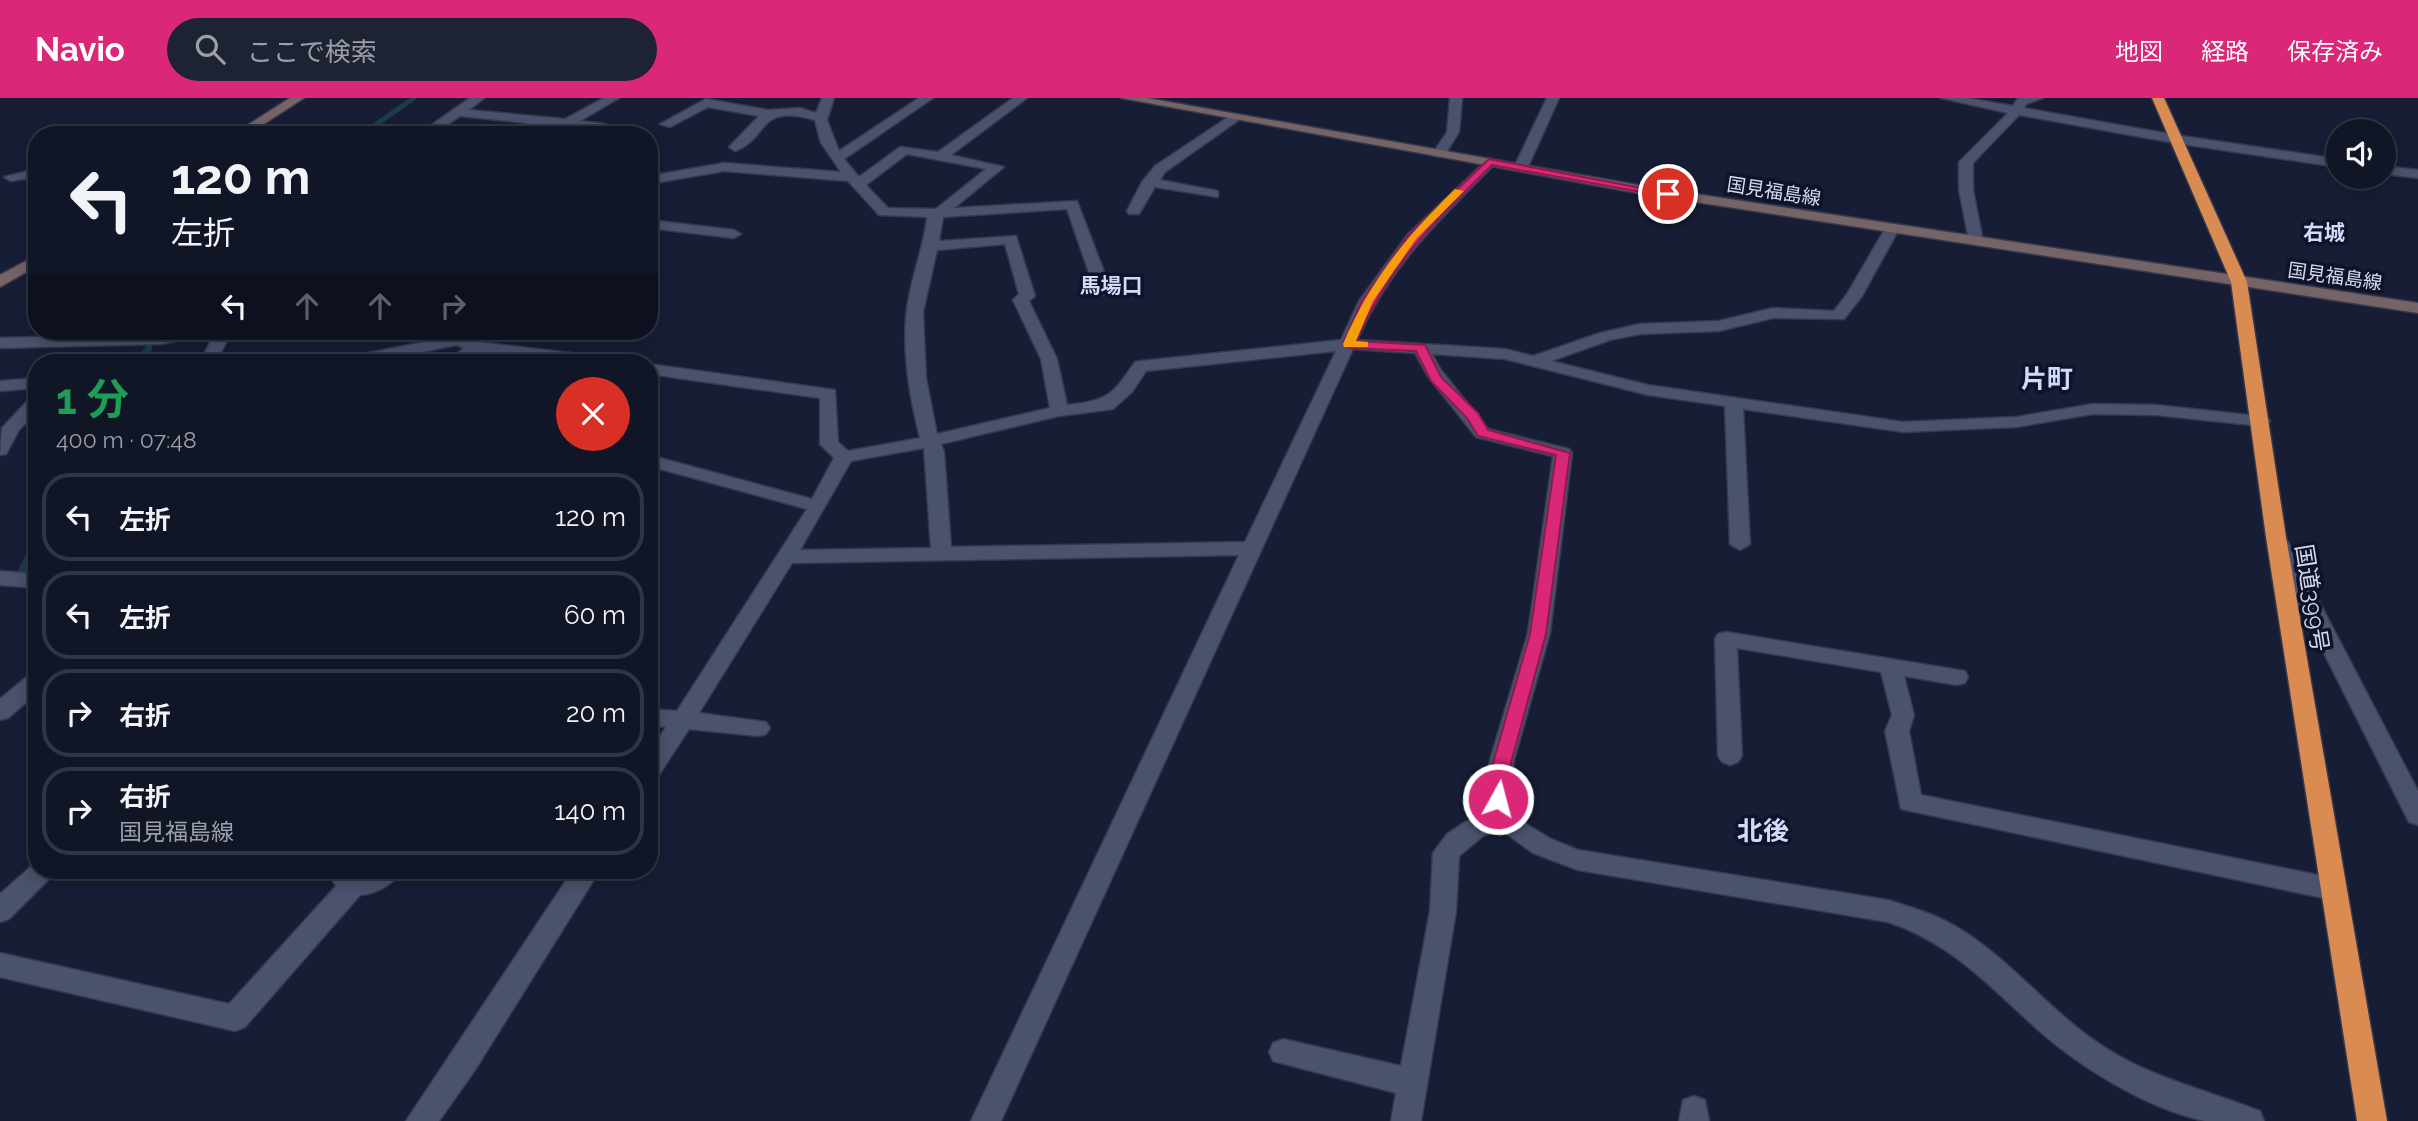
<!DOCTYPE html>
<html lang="ja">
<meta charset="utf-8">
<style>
body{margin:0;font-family:Raleway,"Noto Sans JP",sans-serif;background:#1e2333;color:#f1f3f6;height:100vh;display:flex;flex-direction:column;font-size:26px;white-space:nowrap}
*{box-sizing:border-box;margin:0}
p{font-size:23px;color:#9c9fa7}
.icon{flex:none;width:38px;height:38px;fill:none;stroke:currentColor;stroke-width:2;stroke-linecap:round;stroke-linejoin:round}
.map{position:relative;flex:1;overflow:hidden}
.drawer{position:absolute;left:28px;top:256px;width:630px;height:525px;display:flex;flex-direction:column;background:#111627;border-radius:28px;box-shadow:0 4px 18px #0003,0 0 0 2px #303544}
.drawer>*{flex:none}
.banner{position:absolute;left:28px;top:28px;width:630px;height:214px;border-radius:28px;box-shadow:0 4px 18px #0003,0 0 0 2px #303544;background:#111627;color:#f1f3f6;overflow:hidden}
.buttons{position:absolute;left:2326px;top:21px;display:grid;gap:14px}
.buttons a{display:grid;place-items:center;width:70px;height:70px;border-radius:50%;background:#111627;box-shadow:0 4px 18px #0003,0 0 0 2px #303544;font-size:35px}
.pin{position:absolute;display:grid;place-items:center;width:60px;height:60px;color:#fff;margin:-30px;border:4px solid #fff;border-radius:50%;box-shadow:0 2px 7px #0007}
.me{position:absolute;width:77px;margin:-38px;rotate:7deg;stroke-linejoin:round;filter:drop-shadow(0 0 5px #0008)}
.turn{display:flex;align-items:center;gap:24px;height:147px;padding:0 28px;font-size:32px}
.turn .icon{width:91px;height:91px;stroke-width:2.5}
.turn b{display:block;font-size:49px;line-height:60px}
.lanes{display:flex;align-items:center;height:66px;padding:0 28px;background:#0003;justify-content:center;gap:35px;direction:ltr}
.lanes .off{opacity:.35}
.round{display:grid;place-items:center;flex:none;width:74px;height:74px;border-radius:37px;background:#1e2333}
.head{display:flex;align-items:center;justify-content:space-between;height:119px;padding:0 28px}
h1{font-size:42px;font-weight:700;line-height:52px;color:#1e9e55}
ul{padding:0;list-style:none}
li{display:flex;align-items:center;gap:21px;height:88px;margin:0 14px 10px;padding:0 14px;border:4px solid #303544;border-radius:28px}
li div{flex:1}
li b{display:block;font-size:26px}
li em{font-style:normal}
header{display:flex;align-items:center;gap:42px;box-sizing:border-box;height:98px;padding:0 35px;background:#db2777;color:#fff}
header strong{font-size:33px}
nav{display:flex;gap:38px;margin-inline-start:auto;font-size:24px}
.search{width:490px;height:63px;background:#1e2333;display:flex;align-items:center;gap:18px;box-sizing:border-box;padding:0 24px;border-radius:38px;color:#9c9fa7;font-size:26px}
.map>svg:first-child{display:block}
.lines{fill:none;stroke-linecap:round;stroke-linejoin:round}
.stream-far2{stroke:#1a3d4e;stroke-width:5}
.stream-far1{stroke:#1a3d4e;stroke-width:7}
.stream{stroke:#1a3d4e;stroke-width:9}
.street-casing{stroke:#36394d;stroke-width:3}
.secondary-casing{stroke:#36394d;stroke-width:3}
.highway-casing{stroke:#36394d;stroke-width:3}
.street{fill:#4a526d;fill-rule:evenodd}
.secondary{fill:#756365;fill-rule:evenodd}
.highway{fill:#d98b51;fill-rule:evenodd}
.route{fill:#db2777;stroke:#8e194d;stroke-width:2}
.slow{fill:#f59e0b}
.labels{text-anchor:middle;stroke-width:7;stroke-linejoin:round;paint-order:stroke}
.far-street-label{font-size:19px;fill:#d6dbec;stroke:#0e132a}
.far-quarter-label{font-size:21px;font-weight:bold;fill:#d0dafb;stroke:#0e132a}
.street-label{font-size:23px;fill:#d6dbec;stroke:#0e132a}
.quarter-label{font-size:26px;font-weight:bold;fill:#d0dafb;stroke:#0e132a}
</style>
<header>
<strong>Navio</strong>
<div class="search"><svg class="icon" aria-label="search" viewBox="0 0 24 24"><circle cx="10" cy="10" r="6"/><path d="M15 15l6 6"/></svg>ここで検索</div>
<nav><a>地図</a><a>経路</a><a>保存済み</a></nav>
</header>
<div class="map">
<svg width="2418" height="1023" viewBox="0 0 2418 1023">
<rect width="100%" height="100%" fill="#171d34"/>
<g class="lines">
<polyline class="stream-far2" points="361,37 414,0"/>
<polyline class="stream-far1" points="133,264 148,253 149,247"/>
<polyline class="stream" points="23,472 37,444"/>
<g class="street-casing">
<g id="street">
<polygon points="470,0 484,0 469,12 565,21 604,0 619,0 580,23 605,26 614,37 540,26 525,37 511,37 526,25 460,18 432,37 417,37"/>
<path d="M822 0H834L827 22 839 53 919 0H933L844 61 859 79 900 49 938 54 1013 0H1027L951 57 1004 69 954 110 1077 103 1111 192 1103 197 1095 192 1067 111 943 119 939 143 1016 138 1035 198 1029 203 1057 261 1067 307C1108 302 1111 299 1135 264L1141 263 1341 242 1359 203 1408 136 1489 60 1496 64 1494 67C1437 124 1391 167 1357 242L1505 251 1533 258 1600 235 1640 226 1719 223 1773 210 1834 213 1847 196 1885 131 1892 127 1899 131 1862 198 1844 221 1773 220 1719 233 1640 236 1610 242 1551 263 1648 287 1903 324 2016 319 2093 306 2156 307 2267 319 2270 323 2267 327 2261 328 2156 317 2093 316 2016 329 1903 334 1743 311 1750 446 1740 452 1730 446 1725 308 1648 297 1505 261 1432 256 1441 272 1488 331 1569 351 1572 355 1550 535 1514 662 1510 700 1513 710 1526 726 1551 741 1578 752 1888 802C1910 809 1932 815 1953 827 2007 857 2046 910 2098 945 2147 979 2204 991 2260 1013L2264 1023C2245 1023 2223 1023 2205 1023 2148 1011 2081 970 2038 932 1991 889 1950 844 1888 824L1578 772 1533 755 1500 731 1483 738 1459 758 1456 813 1421 1023H1391L1396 995 1273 963 1269 954 1273 945 1283 941 1401 968 1430 813 1433 755 1447 736 1465 724 1490 715 1486 700 1490 662 1528 535 1553 358 1476 339 1427 277 1415 255 1353 251 1001 1023H971L1239 457 792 465 699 615 766 624 770 630 766 636 758 638 689 631 657 680 649 683V655L666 629 649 627V611L677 613 807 411 649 368V357L812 401 834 360 820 346V300L649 276V266L835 292 838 344 848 353 920 340C909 297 900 243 909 199 914 171 924 147 927 119L879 117 848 83 724 73 649 86V78L724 65 841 74 821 45 815 22C756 5 770 40 735 53L729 49 759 18 708 9 670 29 660 26 706 1 768 12 800 10 816 15ZM907 56 986 71 936 111 888 110 866 87ZM1005 146 1019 196 1013 202 1041 261 1050 310 937 336 926 280 923 214 937 152ZM1336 253 1245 444 951 449 944 354 941 346 1059 318 1113 311 1132 294 1146 273ZM924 350 931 450 800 452 851 363Z"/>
<polygon points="1450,0 1462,0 1459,34 1444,58 1439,59 1433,55 1447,34"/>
<polygon points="1547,0 1559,0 1528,69 1516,72 1514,69"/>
<polygon points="1941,0 1967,0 2013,8 2018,0 2043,0 2026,6 2024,10 2175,37 2338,61 2338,69 2175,45 2019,17 1973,65 1973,92 1983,143 1976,147 1969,143 1959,92 1959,64 2008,15"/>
<polygon points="1233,16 1243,19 1165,74 1160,82 1218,93 1218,99 1155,89 1139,116 1129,116 1127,113 1142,84 1155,68"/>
<polygon points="2384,68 2418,72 2418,80 2384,76"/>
<polygon points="37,71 37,79 11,83 4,79"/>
<polygon points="649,122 734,132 741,136 734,140 649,130"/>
<polygon points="179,233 211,233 209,236 161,246 0,250 0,240 161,236"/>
<polygon points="216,233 232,233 216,264 200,264"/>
<polygon points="450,233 466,233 466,239 479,244 603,259 611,264 563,264 479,254 466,264 448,264 464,250 457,247 372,264 340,264 348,259 450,239"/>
<polygon points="37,280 37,290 0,293 0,283"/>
<polygon points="37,298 37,313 19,332 6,356 0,357 2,330 31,299"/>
<polygon points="2278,438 2288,444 2418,693 2418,727 2409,724 2268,444"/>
<polygon points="0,473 37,476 37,490 0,487"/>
<polygon points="1726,534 1965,573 1968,579 1965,585 1957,587 1904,578 1914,617 1909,633 1921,697 2333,780 2342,783 2346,791 2342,799 2333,802 1901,711 1885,633 1892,617 1881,574 1737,550 1742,658 1738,664 1730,667 1722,664 1718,658 1715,541 1718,536"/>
<polygon points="37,575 37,595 8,620 0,622 0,601 29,577"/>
<polygon points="37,763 37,772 55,772 51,779 9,821 0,824 0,796"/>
<path d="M332 772H358V776L369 772H402C394 786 376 796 360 797L245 929 235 933 0 879V855L229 906 336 788 331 780Z"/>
<polygon points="573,772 600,772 475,972 439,1023 406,1023"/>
<polygon points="1694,998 1705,1002 1709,1023 1679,1023 1683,1002"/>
</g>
</g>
<g class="secondary-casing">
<g id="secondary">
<polygon points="290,0 304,0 247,37 232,37"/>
<polygon points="1121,0 1147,0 1643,88 2418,205 2418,215 1643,96"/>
<polygon points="37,157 37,168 0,189 0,177"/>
</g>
</g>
<g class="highway-casing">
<polygon id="highway" points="2152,0 2164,0 2247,184 2286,439 2387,1023 2357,1023 2266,439 2231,184"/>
</g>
<use href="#street" class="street"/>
<use href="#secondary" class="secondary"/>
<use href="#highway" class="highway"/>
</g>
<path class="route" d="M1489 61 1673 96 1668 99 1492 67C1433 125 1390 165 1356 243L1425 247 1441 279 1478 315 1488 332 1570 355 1546 536 1511 665 1507 701 1498 708 1489 701 1493 665 1530 536 1556 357 1478 338 1467 320 1431 283 1416 253 1349 250 1343 246 1362 203 1409 137Z"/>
<path class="slow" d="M1455 91 1464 93 1416 141 1373 203 1356 243 1368 244V249H1344L1343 246C1371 181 1405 140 1455 91Z"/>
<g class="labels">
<g class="far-street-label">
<text transform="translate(1774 93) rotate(9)" y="7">国見福島線</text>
<text transform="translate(2335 178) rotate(8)" y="7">国見福島線</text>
</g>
<g class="far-quarter-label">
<text x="2324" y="142">右城</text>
<text x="1111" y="195">馬場口</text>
</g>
<g class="street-label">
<text transform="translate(2312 500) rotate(81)" y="8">国道399号</text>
</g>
<g class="quarter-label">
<text x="2047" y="290">片町</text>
<text x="1763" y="742">北後</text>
</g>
</g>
</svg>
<div class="buttons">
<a><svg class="icon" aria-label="sound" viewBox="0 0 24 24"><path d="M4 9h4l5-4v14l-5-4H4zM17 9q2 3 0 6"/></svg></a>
</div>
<div class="pin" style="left:1668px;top:96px;background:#d93025"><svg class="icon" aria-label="arrive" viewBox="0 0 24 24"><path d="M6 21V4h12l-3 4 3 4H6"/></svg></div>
<svg class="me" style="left:1498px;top:701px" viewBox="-20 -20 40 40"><circle r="17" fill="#db2777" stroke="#fff" stroke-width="3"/><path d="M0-11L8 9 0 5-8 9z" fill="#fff"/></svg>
<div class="banner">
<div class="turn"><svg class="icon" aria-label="left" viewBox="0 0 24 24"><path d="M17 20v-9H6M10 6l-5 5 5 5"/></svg><div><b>120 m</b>左折</div></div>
<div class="lanes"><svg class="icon" aria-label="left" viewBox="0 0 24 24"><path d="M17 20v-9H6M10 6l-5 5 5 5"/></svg><svg class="icon off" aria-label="ahead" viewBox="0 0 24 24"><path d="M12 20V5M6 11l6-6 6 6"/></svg><svg class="icon off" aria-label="ahead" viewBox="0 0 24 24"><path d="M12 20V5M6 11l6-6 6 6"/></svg><svg class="icon off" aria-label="right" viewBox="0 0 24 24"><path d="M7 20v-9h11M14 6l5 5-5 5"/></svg></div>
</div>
<section class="drawer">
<div class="head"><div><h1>1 分</h1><p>400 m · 07:48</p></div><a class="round" style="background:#d93025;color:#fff"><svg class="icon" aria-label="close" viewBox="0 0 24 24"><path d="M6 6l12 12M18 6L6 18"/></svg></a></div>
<ul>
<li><svg class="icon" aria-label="left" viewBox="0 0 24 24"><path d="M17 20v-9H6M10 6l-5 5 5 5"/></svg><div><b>左折</b></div><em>120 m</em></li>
<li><svg class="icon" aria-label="left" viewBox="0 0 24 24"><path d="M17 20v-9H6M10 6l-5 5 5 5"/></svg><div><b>左折</b></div><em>60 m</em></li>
<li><svg class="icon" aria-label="right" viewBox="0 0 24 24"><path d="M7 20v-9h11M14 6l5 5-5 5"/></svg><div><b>右折</b></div><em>20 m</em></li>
<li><svg class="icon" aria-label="right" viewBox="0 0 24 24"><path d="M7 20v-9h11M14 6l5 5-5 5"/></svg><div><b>右折</b><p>国見福島線</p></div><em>140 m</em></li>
</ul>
</section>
</div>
